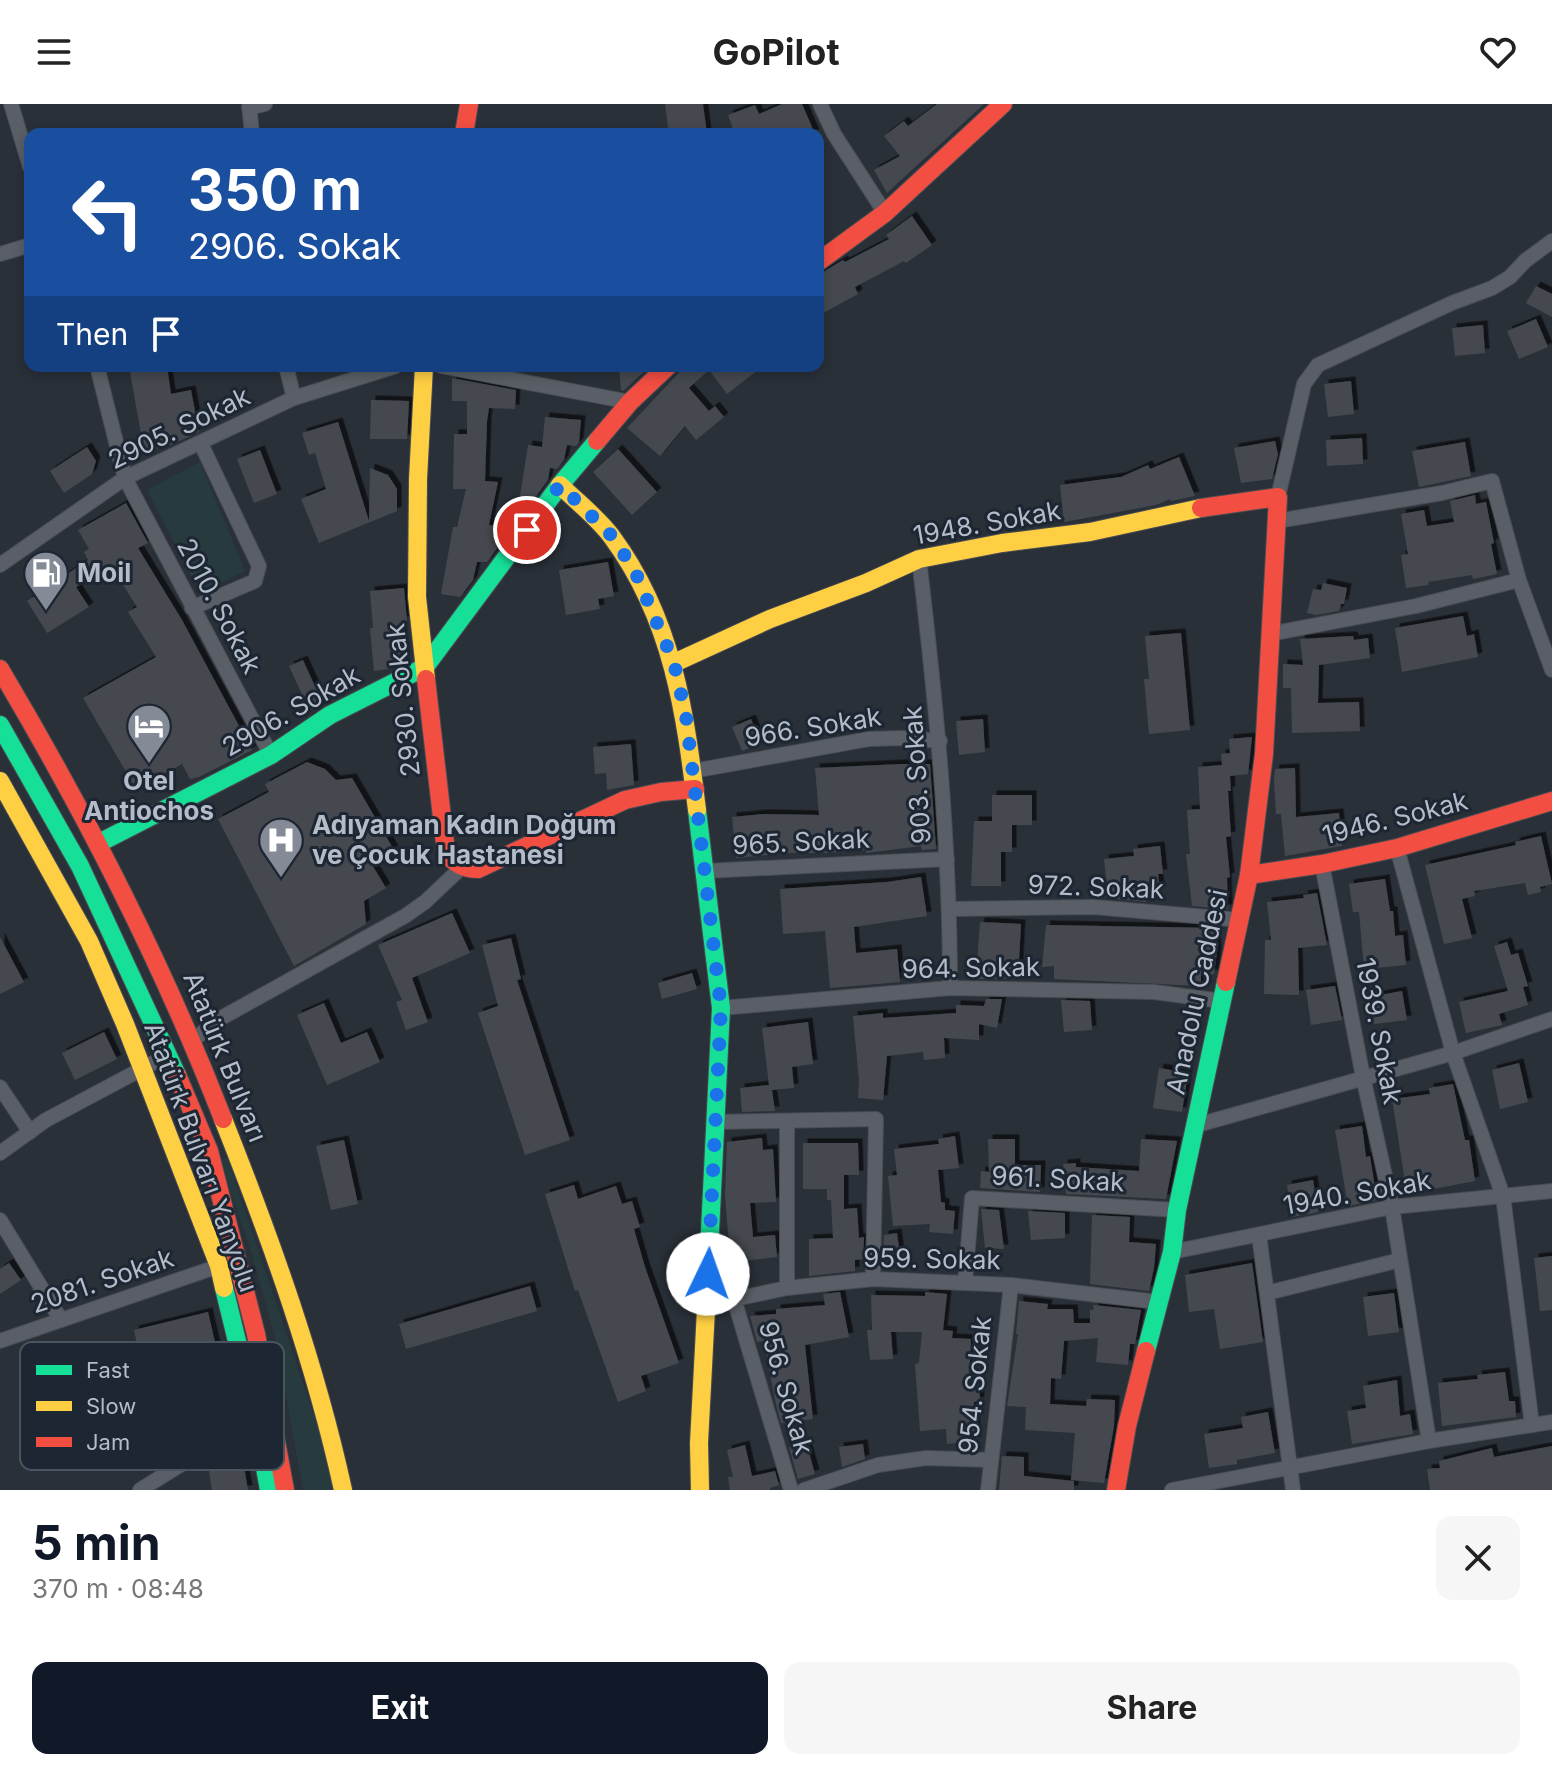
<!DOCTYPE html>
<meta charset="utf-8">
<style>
body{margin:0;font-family:Inter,sans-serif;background:#f6f6f6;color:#222;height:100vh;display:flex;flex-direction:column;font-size:30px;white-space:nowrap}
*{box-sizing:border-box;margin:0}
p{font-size:26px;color:#767676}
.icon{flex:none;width:44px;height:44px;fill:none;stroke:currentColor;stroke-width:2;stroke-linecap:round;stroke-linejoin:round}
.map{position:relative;height:1386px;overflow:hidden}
.side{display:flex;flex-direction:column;background:#fff;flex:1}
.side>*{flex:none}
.top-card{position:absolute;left:24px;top:24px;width:800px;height:244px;border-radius:16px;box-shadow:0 4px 12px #0003;background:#1a4fa0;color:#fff;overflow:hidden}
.pin{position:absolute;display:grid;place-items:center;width:68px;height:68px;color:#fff;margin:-34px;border:4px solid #fff;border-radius:50%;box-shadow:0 2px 8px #0007}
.me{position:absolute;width:88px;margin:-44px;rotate:3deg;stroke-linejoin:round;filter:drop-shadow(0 0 6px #0008)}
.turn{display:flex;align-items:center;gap:28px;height:168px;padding:0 32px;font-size:36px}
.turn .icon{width:104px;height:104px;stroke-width:2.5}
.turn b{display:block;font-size:56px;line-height:68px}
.then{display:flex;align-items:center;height:76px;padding:0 32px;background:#0003;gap:16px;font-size:30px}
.round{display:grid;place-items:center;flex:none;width:84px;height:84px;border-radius:16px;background:#f6f6f6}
.summary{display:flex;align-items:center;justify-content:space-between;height:136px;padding:0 32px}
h1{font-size:48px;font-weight:700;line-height:60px;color:#111827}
.button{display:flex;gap:16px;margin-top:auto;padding:16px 32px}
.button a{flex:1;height:92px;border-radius:16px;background:#111827;color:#fff;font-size:32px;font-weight:700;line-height:92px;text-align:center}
.button a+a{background:#f6f6f6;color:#222}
header{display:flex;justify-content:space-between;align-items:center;height:104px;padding:0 32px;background:#fff;font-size:36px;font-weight:700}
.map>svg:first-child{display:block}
.green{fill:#273a3e}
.building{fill:#444950;filter:url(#shadow)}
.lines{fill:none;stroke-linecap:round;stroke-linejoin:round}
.street-casing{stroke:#484c53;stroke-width:16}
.fast-casing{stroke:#484c53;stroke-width:20}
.slow-casing{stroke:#484c53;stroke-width:20}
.jam-casing{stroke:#484c53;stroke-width:20}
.street{stroke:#5a5e66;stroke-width:14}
.fast{stroke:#16e098;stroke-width:18}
.slow{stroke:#ffcf43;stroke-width:18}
.jam{stroke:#f24e42;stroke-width:18}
.route{stroke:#1a73e8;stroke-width:14;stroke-dasharray:0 25.2}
.labels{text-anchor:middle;stroke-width:6;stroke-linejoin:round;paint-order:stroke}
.street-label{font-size:26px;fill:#b4bcc9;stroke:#1d2633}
.poi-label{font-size:26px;font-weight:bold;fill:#b4bcc9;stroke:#1d2633;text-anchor:start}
.key{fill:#1d2633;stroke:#4a5360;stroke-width:2}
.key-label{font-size:22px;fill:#b4bcc9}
</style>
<header><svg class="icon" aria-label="menu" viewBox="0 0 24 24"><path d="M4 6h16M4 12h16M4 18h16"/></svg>GoPilot<svg class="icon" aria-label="heart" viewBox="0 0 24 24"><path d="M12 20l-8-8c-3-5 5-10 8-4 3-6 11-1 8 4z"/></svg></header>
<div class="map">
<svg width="1552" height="1386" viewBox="0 0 1552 1386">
<defs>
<filter id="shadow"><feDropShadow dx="4.5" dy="-4.5" stdDeviation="0" flood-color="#0009"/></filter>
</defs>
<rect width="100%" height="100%" fill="#2a3038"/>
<g class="green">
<polygon points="200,358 245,467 200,489 147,386"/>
<polygon points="227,1053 316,1318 335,1386 303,1386 276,1237 251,1147 220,1057"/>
</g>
<g class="building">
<polygon points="665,0 703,0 707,30 669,30"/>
<polygon points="782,0 802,0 815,30 735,30 728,11 755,1 759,10"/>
<polygon points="937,0 984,0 887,89 874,66 900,52 884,32 904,17 908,22"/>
<polygon points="912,112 932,141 906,159 904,157 855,183 858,190 818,212 818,171 843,156 845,158 889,135 886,131"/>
<polygon points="1536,182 1552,190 1552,213 1526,199"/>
<polygon points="1536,215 1548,243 1519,255 1507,227"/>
<polygon points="1483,221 1485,249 1455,252 1452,224"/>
<polygon points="129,262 167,262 171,290 191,286 199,328 168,342 144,347"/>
<polygon points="619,262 648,262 649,263 623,287 621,286"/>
<polygon points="685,262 763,262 727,290 709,266 689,284 709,307 715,302 724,313 696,336 685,322 660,352 627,324"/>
<polygon points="452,274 516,286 515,305 489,304 487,317 485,377 498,378 489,421 512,424 487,458 477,458 473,476 460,493 441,490 453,423 457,423 466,385 453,385 454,330 467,330 467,297 452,297"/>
<polygon points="1351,277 1354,310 1328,313 1324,280"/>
<polygon points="371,296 409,297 407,335 370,335"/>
<polygon points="545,313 581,316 579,338 576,342 567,341 564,356 557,365 550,364 548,376 534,395 520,392 528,341 542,343"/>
<polygon points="338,318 369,417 370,364 388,371 397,385 397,407 319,439 301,395 326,385 315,349 309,351 302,329"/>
<polygon points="1362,334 1363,360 1327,362 1326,336"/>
<polygon points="1275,337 1278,350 1272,375 1241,379 1234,344"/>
<polygon points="1465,338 1471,372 1419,383 1412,347"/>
<polygon points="87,343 96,357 92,370 64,389 50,367"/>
<polygon points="618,345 657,388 632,411 593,368"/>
<polygon points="260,346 277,390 254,399 237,355"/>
<polygon points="1179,353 1195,392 1171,397 1170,395 1156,401 1064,418 1060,381 1121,373 1148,361 1150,365"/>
<polygon points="1475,391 1476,400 1486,398 1494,439 1491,440 1497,470 1473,475 1472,471 1428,478 1429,481 1406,484 1401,451 1408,450 1401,410 1424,406 1427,422 1454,418 1450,397"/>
<polygon points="126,399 148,439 138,444 182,516 252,646 199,673 190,675 182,660 136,685 83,594 156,553 128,508 137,503 112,463 76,483 89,503 47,529 27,497 88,456 84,448 89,445 78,426"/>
<polygon points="608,458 614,492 598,495 600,505 566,511 559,466"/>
<polygon points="1323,479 1347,484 1344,500 1341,500 1339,507 1316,511 1307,509 1313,485 1321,486"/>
<polygon points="404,484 407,517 401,517 405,556 388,558 389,565 374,567 370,524 373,524 370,487"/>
<polygon points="1463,512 1467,532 1474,530 1478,553 1402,568 1395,524"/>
<polygon points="1181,529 1190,626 1149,630 1144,575 1149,575 1145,532"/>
<polygon points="1353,532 1354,536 1368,534 1370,554 1319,561 1318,599 1359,598 1360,627 1292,629 1291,584 1283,584 1283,560 1303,561 1300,535"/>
<polygon points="303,556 323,600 309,606 289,562"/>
<polygon points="751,615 761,639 742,647 732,623"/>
<polygon points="983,615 985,648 959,651 956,617"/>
<polygon points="1252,633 1248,670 1230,672 1231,687 1228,687 1231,732 1226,733 1230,773 1227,774 1228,805 1192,802 1186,750 1190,750 1187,706 1200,705 1198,663 1222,661 1221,650 1230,649 1229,635"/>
<polygon points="631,640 634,681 607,686 606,669 595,670 593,643"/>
<polygon points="307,658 325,665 336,676 352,674 394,746 371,759 386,784 364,797 366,820 294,862 218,715 269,688 265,680"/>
<polygon points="902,660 930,660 936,745 922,746 921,742 866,749 866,746 829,749 768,749 768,751 736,754 732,713 764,710 819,711 815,664"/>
<polygon points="1295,664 1296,713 1339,709 1342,742 1285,752 1281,710 1276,710 1274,676 1275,665"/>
<polygon points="992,691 1032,691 1032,721 1012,721 1012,748 1001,748 1001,782 971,782 974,717 992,717"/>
<polygon points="1541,732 1552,780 1540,783 1541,788 1528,791 1525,779 1474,787 1475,792 1462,795 1472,834 1444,840 1425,761 1516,741 1515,738"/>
<polygon points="1160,742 1163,770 1158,770 1160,783 1152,783 1153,790 1145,790 1146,798 1108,794 1104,755 1134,752 1133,745"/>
<polygon points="921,773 927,812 854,823 856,849 897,845 900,878 830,884 825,827 783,830 780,785 887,778"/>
<polygon points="1385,775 1390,807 1393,807 1395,832 1403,831 1406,861 1364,865 1359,808 1353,808 1349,780"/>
<polygon points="1317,789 1327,841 1298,844 1299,891 1264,890 1265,836 1271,836 1267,798 1304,794 1303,791"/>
<polygon points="452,809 470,849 412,874 428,918 406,926 396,898 402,896 378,841"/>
<polygon points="980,818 1021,820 1018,875 976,875"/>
<polygon points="1046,821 1215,824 1217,847 1214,870 1201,871 1201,882 1054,875 1054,862 1042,863"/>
<polygon points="0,833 24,878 0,890"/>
<polygon points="511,834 521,875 517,876 570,1036 525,1051 478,909 498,902 482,841"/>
<polygon points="1507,838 1511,851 1518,849 1528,882 1523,883 1528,901 1499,910 1502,921 1466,929 1459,898 1508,887 1494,842"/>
<polygon points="692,869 697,885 662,895 658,879"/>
<polygon points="1335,882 1342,916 1311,921 1306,886"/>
<polygon points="1402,887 1407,916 1374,920 1369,893"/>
<polygon points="986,895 1002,895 997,924 979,920 979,936 944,934 945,954 924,956 923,948 887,952 883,996 858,994 859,977 853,912 883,909 883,914 956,909 956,901 984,902"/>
<polygon points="1061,896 1090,897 1092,926 1064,928"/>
<polygon points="324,899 341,939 367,928 380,958 327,981 297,911"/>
<polygon points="808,918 813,960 792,963 794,984 772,986 775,1007 742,1008 740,984 769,981 762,924"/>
<polygon points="104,928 117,955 75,976 62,949"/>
<polygon points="1519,959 1528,998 1500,1005 1492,966"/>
<polygon points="1159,964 1188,969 1182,1008 1153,1004"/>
<polygon points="1453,980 1465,1036 1469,1036 1475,1077 1407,1090 1392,995 1430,990 1429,984"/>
<polygon points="1362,1022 1366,1053 1370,1052 1377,1096 1348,1102 1335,1026"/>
<polygon points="955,1032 959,1064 938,1066 941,1098 945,1099 945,1106 955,1107 953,1130 929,1128 930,1120 893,1122 888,1072 897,1071 894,1045 939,1040 938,1035"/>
<polygon points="762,1034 763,1046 773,1045 776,1098 750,1099 753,1133 775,1131 777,1153 743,1157 743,1176 728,1176 728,1153 730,1153 725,1091 727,1038"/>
<polygon points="988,1035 1015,1035 1015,1061 1041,1061 1040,1088 980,1084 981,1067 989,1068"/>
<polygon points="1141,1035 1177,1037 1166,1095 1066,1090 1063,1060 1076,1059 1076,1063 1139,1067"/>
<polygon points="344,1036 358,1100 331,1106 316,1042"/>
<polygon points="803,1039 858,1039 859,1071 844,1071 844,1105 857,1104 859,1134 864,1133 863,1155 855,1156 855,1167 809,1172 809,1135 833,1134 831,1096 827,1096 827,1085 803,1085"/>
<polygon points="1313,1076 1318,1108 1292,1113 1287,1081"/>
<polygon points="574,1081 578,1095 616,1082 622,1100 632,1097 640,1123 634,1125 645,1163 679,1259 641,1272 646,1287 618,1298 578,1186 575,1187 545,1090"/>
<polygon points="981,1105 999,1106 1004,1145 985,1144"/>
<polygon points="1028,1107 1065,1109 1065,1134 1031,1136"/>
<polygon points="1092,1111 1130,1113 1129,1138 1156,1140 1154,1164 1149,1187 1090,1180"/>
<polygon points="897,1129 900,1151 883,1153 884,1131"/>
<polygon points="1552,1152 1552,1206 1540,1207 1534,1154"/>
<polygon points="9,1159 21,1176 0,1190 0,1165"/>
<polygon points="1252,1159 1263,1238 1220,1245 1214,1205 1189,1208 1185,1171"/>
<polygon points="530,1182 537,1207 406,1245 399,1220"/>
<polygon points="840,1188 849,1233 805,1241 813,1315 781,1319 775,1296 764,1237 757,1238 750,1212 776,1210 776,1205 825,1201 823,1190"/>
<polygon points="925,1188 947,1190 943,1226 953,1227 952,1234 971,1235 969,1278 979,1277 980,1297 974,1298 977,1337 947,1340 946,1325 920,1327 915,1260 919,1259 922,1228 891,1228 893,1255 870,1256 867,1226 872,1226 871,1191 925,1192"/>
<polygon points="1394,1189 1399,1228 1368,1232 1363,1193"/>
<polygon points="1019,1197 1048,1200 1047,1205 1073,1205 1074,1219 1090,1219 1090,1206 1094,1206 1093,1201 1141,1206 1135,1240 1130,1240 1128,1261 1096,1258 1098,1234 1064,1237 1061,1275 1051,1274 1050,1300 1086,1302 1087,1295 1115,1296 1114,1322 1104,1379 1071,1376 1075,1329 1025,1326 1026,1303 1007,1302 1018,1230 1016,1230"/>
<polygon points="208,1208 233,1316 221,1324 165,1337 142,1243 138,1244 134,1226"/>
<polygon points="1505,1268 1509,1297 1515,1297 1516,1313 1442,1322 1438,1279 1478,1275 1477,1271"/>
<polygon points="1397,1276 1400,1312 1410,1310 1413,1330 1352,1340 1347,1307 1366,1304 1363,1282"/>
<polygon points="1268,1308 1275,1349 1237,1356 1237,1360 1209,1364 1204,1330 1243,1324 1241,1313"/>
<polygon points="806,1338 815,1370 798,1375 789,1343"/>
<polygon points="863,1340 865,1355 842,1363 839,1343"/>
<polygon points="745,1341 752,1372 775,1367 779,1381 770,1384 770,1386 730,1386 728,1373 733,1373 727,1346"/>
<polygon points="1552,1342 1552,1386 1430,1386 1427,1365 1440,1364 1439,1357 1492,1344 1494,1353"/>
<polygon points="241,1345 248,1386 212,1386 209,1367"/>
<polygon points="1002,1352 1024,1353 1024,1372 1074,1377 1074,1386 999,1386"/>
</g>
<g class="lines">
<g class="street-casing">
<g id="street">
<polyline points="11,0 30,63"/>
<polyline points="249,0 252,30"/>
<polyline points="820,0 834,30 885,109"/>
<polyline points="249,4 265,0"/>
<polyline points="0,150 30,141"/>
<polyline points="97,262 125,374 271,651"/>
<polyline points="286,262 294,294"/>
<polyline points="441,262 630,298"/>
<polyline points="1278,393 1304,280 1318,261 1452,199 1492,184 1510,173 1525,157 1552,137"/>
<polyline points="1277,417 1442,389 1492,377 1519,476 1552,566"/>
<path d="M919 455C936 598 950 740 950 884"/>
<polyline points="0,461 125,374 294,294 396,262"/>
<polyline points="192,504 255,477 259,462 201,340"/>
<polyline points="1270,530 1416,502 1519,476"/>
<polyline points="693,667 869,635 904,634 940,637"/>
<polyline points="1397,744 1453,949 1503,1092 1532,1321"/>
<polyline points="1322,760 1363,973 1392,1103 1429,1337"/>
<polyline points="705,767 947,755"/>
<polyline points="950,805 1094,803 1241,816"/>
<polyline points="721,904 950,884 1154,888 1222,897"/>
<polyline points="193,936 223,913 405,812 425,798 462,763"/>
<polyline points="0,983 30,1028"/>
<polyline points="715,1018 876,1015 873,1175"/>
<polyline points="1194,1022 1453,949 1552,915"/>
<polyline points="0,1049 46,1016 168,951"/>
<polyline points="0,1116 61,1216"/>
<polyline points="1259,1131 1293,1386"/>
<polyline points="1172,1148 1392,1103 1552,1087"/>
<polyline points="965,1179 972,1094 1177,1106"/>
<polyline points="787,1184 787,1017"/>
<polyline points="1267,1189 1400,1156"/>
<polyline points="734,1195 791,1386"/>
<polyline points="706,1201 787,1184 873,1175 1011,1181 1158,1198"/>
<polyline points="0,1237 219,1162"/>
<polyline points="140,1386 238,1325 257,1319"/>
<polyline points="804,1386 878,1361 926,1354 991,1356"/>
<polyline points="988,1386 1011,1181"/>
<polyline points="1172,1386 1429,1337 1552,1318"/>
</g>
</g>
<g class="fast-casing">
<g id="fast">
<polyline points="0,621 80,762 177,971"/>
<polyline points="697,706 721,904 709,1148"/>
<polyline points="99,739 271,651 330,611 425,563 560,381 597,337"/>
<polyline points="224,1184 257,1319 269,1386"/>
<polyline points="1146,1247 1172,1148 1177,1106 1226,878"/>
</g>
</g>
<g class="slow-casing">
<g id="slow">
<polyline points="424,262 418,375 417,493 426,575"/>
<path d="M560 381C577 398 598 414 612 433 673 516 685 608 697 706"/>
<polyline points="674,559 770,515 866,479 919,455 1002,439 1090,428 1201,404"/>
<polyline points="0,677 89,837 125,920 219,1162 224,1184"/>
<path d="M223 1015C271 1136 315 1258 343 1386"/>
<polyline points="700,1386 699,1339 709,1148"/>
</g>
</g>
<g class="jam-casing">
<g id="jam">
<polyline points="464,30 469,0"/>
<polyline points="818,158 885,109 1003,0"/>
<polyline points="597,337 630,298 668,262"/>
<polyline points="1201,404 1278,393 1264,650 1249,771 1226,878"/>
<path d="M0 565C86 710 162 858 223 1015"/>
<path d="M426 575 446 748C454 760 464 765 478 765L625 696 661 688 695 685"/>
<polyline points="1249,771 1322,760 1397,744 1552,697"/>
<polyline points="177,971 209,1047 256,1230 285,1386"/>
<polyline points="1116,1386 1127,1322 1146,1247"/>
</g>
</g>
<use href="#street" class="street"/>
<use href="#fast" class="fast"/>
<use href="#slow" class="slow"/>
<use href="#jam" class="jam"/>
</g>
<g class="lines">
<polyline class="route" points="527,426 560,381 610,430 634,465 674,559 686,612 721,904 708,1170"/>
</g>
<defs>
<g id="fuel-pin" transform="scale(2.3)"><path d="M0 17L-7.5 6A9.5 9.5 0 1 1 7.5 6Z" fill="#848b96" stroke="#1d2633"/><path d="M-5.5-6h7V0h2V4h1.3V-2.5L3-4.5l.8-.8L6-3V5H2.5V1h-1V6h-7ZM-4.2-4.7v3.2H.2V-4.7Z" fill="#fff"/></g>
<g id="hotel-pin" transform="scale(2.3)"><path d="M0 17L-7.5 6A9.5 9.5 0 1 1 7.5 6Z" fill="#848b96" stroke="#1d2633"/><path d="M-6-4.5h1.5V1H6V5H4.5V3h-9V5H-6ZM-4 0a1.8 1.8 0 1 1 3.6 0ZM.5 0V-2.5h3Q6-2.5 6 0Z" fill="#fff"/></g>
<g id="hospital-pin" transform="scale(2.3)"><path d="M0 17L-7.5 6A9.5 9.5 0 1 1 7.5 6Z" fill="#848b96" stroke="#1d2633"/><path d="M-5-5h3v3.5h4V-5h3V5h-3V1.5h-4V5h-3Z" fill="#fff"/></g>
</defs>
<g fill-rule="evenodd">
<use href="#fuel-pin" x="46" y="469"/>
<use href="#hotel-pin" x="149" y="622"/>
<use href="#hospital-pin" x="281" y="736"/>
</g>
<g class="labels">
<g class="street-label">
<text transform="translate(179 324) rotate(-26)" y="9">2905. Sokak</text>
<text transform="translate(987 419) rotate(-10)" y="9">1948. Sokak</text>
<text transform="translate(219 502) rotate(62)" y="9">2010. Sokak</text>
<text transform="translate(403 596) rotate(-96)" y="9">2930. Sokak</text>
<text transform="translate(291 607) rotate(-30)" y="9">2906. Sokak</text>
<text transform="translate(813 623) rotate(-9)" y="9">966. Sokak</text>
<text transform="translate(917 671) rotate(-94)" y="9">903. Sokak</text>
<text transform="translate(1395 714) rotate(-14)" y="9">1946. Sokak</text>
<text transform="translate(801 738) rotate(-3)" y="9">965. Sokak</text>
<text transform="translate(1096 783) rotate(2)" y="9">972. Sokak</text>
<text transform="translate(971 864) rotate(-1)" y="9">964. Sokak</text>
<text transform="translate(1197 888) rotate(-78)" y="9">Anadolu Caddesi</text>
<text transform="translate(1379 927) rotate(79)" y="9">1939. Sokak</text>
<text transform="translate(225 953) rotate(68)" y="9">Atatürk Bulvarı</text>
<text transform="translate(201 1053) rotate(70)" y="9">Atatürk Bulvarı Yanyolu</text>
<text transform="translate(1058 1075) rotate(3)" y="9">961. Sokak</text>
<text transform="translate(1357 1089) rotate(-10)" y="9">1940. Sokak</text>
<text transform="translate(932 1155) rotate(1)" y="9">959. Sokak</text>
<text transform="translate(102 1177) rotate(-19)" y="9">2081. Sokak</text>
<text transform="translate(975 1281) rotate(-84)" y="9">954. Sokak</text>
<text transform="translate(786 1284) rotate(74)" y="9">956. Sokak</text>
</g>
<g class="poi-label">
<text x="77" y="478">Moil</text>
<text x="149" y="686" text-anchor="middle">Otel<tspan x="149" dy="30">Antiochos</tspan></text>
<text x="312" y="730">Adıyaman Kadın Doğum<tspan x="312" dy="30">ve Çocuk Hastanesi</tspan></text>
</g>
</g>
<rect x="20" y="1238" width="264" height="128" rx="12" class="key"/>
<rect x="36" y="1261" width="36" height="10" fill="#16e098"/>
<rect x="36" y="1297" width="36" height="10" fill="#ffcf43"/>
<rect x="36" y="1333" width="36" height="10" fill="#f24e42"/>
<g class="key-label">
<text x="86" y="1274">Fast</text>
<text x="86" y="1310">Slow</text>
<text x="86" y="1346">Jam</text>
</g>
</svg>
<div class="pin" style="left:527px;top:426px;background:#d93025"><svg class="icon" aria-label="arrive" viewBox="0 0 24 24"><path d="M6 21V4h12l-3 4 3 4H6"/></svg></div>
<svg class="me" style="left:708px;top:1170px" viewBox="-20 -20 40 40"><circle r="19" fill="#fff"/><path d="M0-13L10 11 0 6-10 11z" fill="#1a73e8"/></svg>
<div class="top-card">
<div class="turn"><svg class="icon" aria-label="left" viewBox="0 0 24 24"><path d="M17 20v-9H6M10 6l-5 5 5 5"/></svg><div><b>350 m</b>2906. Sokak</div></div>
<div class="then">Then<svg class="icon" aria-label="arrive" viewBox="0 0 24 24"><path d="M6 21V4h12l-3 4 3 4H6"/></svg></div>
</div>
</div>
<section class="side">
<div class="summary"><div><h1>5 min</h1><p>370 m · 08:48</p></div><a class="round"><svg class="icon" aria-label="close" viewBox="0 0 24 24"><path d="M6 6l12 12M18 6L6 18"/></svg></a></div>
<div class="button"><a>Exit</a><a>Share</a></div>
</section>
